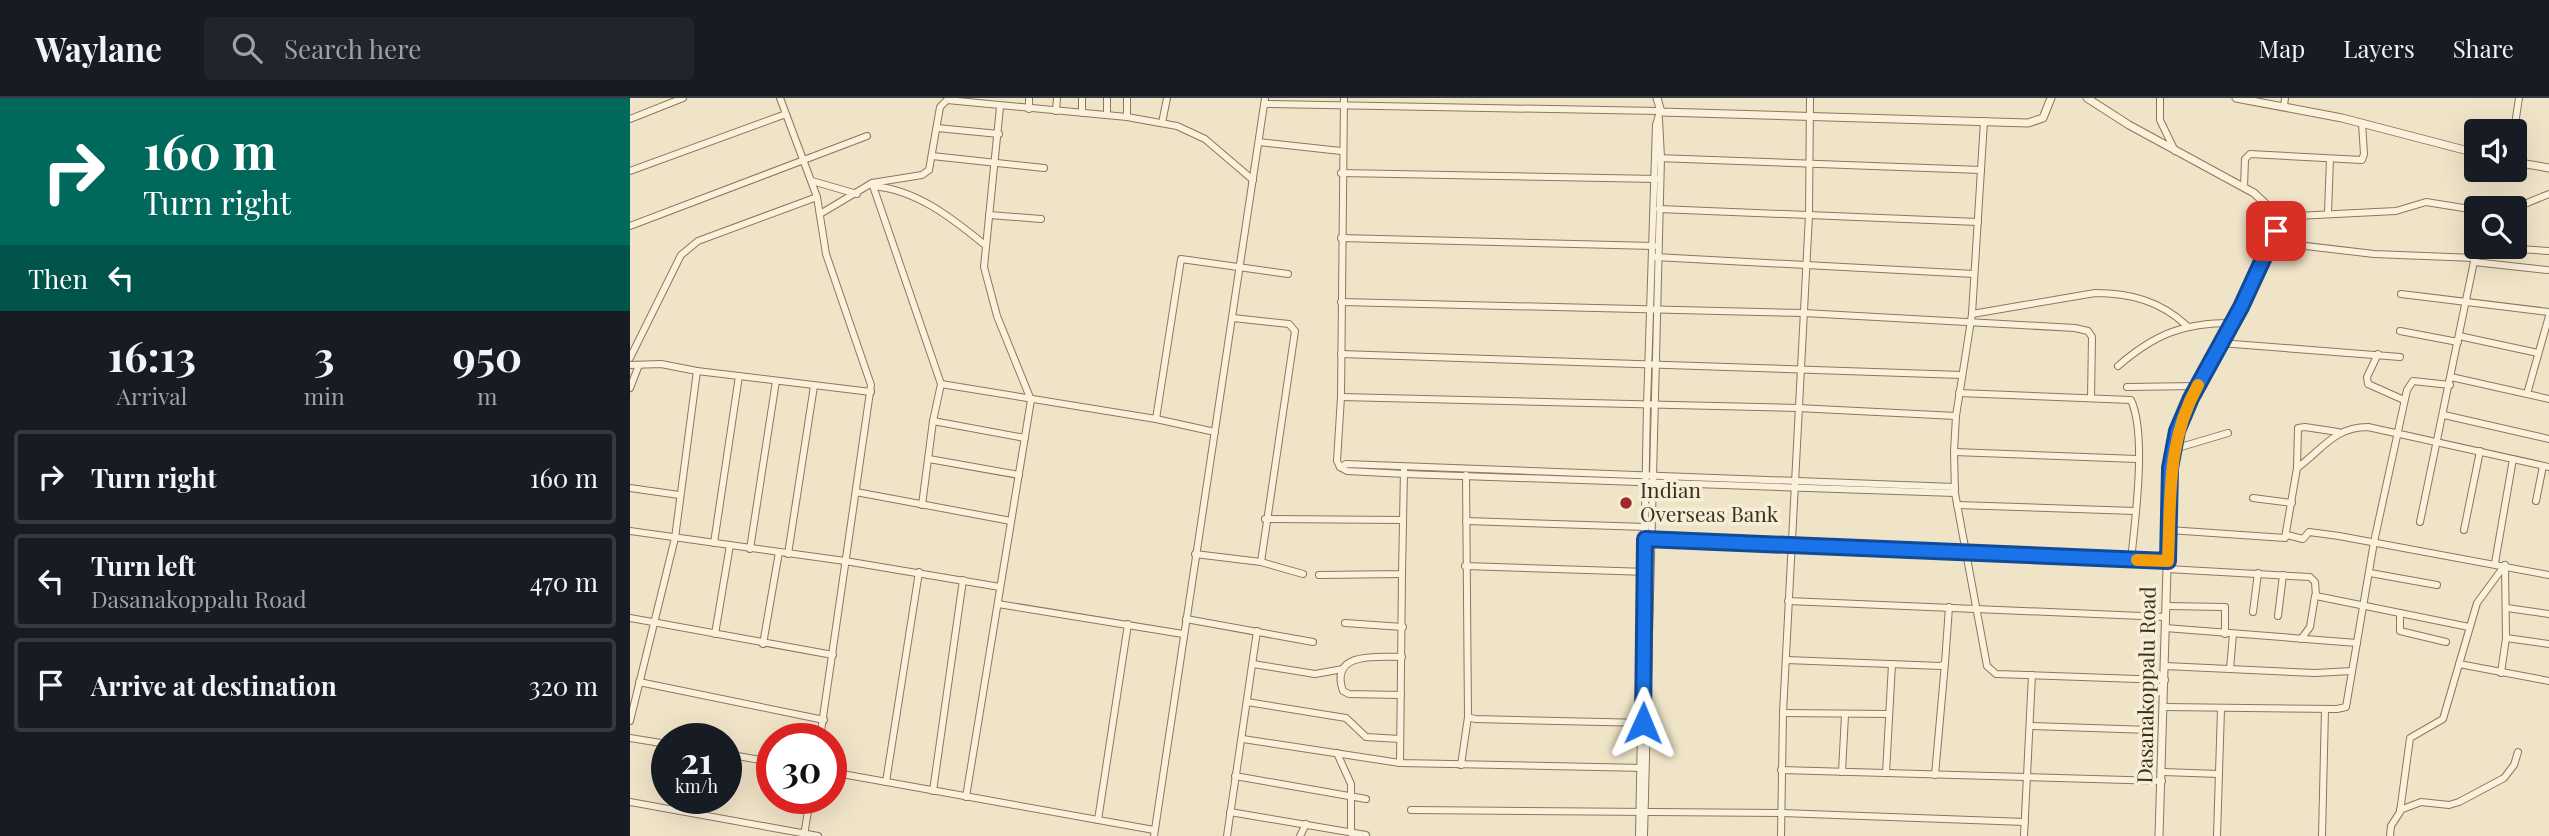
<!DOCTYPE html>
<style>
body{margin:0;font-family:"Playfair Display",serif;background:#20242c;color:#f1f3f6;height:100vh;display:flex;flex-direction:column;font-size:26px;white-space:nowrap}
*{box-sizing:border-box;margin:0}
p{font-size:23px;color:#9ea1a6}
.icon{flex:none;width:38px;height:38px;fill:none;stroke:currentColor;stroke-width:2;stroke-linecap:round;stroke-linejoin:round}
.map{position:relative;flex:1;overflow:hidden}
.sheet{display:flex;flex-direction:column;background:#171b24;width:630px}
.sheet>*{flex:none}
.hud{background:#00695c;color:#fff;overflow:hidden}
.fabs{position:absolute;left:1834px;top:21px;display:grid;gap:14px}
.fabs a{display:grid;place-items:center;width:63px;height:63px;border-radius:7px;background:#171b24;box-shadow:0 7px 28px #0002;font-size:35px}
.speed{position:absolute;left:21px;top:625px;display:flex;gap:14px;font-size:35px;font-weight:700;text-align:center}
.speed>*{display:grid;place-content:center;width:91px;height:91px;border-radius:50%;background:#171b24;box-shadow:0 7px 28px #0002;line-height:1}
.speed small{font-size:18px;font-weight:400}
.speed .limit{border:10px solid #d22;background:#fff;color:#111}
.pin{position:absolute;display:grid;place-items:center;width:60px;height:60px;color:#fff;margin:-30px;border-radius:14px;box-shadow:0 4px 10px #0006}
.me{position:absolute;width:77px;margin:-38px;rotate:1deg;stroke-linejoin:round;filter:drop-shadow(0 0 5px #0008)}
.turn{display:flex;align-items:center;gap:24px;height:147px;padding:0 28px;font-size:32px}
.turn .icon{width:91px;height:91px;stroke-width:2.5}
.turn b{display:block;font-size:49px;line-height:60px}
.then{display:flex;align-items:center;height:66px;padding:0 28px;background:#0003;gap:14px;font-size:26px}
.eta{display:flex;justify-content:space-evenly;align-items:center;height:119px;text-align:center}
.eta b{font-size:42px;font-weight:700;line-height:49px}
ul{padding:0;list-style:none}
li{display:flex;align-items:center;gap:21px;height:94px;margin:0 14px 10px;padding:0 14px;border:4px solid #363941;border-radius:7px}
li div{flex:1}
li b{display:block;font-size:26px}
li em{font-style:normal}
header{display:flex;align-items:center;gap:42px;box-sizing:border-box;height:98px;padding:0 35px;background:#171b24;border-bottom:2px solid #363941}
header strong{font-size:33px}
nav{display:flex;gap:38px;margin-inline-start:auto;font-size:24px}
.search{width:490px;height:63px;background:#20242c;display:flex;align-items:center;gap:18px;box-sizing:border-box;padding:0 24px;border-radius:7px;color:#9ea1a6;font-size:26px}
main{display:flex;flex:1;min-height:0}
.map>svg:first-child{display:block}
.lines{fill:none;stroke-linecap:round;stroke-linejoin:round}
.minor-casing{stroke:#8d765c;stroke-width:8}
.tertiary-casing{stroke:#8d765c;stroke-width:9}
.minor{stroke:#faf1dc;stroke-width:6}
.tertiary{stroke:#faf1dc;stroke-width:7}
.route-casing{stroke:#114b97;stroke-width:18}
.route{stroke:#1a73e8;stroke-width:12}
.slow{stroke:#f59e0b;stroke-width:12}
.poi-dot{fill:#9e2a2b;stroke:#f7eed8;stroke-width:2.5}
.labels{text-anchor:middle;stroke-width:7;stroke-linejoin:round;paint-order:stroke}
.poi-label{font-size:21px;fill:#3d2e20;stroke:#f7eed8;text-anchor:start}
.street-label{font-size:21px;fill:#3d2e20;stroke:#f7eed8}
</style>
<header>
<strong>Waylane</strong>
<div class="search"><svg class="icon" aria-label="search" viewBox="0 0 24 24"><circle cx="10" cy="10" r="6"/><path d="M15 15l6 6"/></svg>Search here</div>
<nav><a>Map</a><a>Layers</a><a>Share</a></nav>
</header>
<main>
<section class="sheet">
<div class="hud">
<div class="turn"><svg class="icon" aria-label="right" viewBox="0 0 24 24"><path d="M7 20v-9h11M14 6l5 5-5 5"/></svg><div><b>160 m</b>Turn right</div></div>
<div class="then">Then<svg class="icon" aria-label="left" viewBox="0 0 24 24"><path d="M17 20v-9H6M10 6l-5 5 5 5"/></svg></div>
</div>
<div class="eta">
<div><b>16:13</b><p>Arrival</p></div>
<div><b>3</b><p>min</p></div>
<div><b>950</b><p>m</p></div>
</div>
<ul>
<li><svg class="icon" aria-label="right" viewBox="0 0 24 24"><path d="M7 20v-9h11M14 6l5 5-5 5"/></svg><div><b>Turn right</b></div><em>160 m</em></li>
<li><svg class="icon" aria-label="left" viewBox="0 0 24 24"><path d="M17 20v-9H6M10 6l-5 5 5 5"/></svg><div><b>Turn left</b><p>Dasanakoppalu Road</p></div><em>470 m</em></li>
<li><svg class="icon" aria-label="arrive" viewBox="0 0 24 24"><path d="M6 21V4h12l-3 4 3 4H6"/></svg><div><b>Arrive at destination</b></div><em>320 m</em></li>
</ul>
</section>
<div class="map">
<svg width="1919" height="738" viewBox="0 0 1919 738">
<rect width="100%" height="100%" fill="#f0e4c8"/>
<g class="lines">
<g class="minor-casing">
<g id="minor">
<polyline points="399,0 399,11"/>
<polyline points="1530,0 1530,22 1545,53"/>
<polyline points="635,6 1029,13"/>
<polyline points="1654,8 1655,0"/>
<polyline points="426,13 427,0"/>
<polyline points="452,15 452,0"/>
<polyline points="156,16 187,99 196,156 241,287 190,640"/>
<polyline points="477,17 477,0"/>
<polyline points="497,19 497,0"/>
<polyline points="0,21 53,0"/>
<polyline points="1354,23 1342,216 1326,318 1324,354 1325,395 1357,568 1366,576 1535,582"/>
<polyline points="532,25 537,0"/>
<polyline points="307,30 369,36"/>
<polyline points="1884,33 1889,0"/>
<polyline points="629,44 711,53"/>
<polyline points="302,58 414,70"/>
<polyline points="1027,60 1351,72"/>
<polyline points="0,73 156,16 150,0"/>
<polyline points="711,75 1028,81"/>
<polyline points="182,83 227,96"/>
<polyline points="242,85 311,286 303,323 292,407"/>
<path d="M243 88C287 92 322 120 355 147"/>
<polyline points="1614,89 1615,61 1620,56 1732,62 1734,56 1732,25"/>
<polyline points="1857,110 1897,105 1919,96"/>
<polyline points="1029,111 1348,124"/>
<polyline points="1698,114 1700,61"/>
<polyline points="190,116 242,85 292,77 299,72 310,9 317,2 497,19 547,28 575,41 623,82"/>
<polyline points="359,117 411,121"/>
<polyline points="1645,119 1766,113 1796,104 1846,112"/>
<polyline points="0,128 237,38"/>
<polyline points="711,140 1024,148"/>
<polyline points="1642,144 1744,156 1845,160"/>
<polyline points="1859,149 1919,153"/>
<polyline points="1025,159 1344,176"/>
<polyline points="1844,164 1917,172"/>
<polyline points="1771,196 1919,214"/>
<polyline points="711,204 1174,215 1445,230 1458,233 1462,239 1461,300"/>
<path d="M1342 216 1465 195C1500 195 1530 203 1556 227"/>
<polyline points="603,220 659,226 665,233 631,464"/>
<polyline points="1770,233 1828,244"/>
<polyline points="1829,238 1908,255"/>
<polyline points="1590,245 1770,259"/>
<polyline points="711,256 1332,277"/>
<polyline points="1748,256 1737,279 1738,286 1774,302"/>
<polyline points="0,260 51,157 68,143 187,99"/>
<polyline points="0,267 31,266 67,273 241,294"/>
<path d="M1488 268C1525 236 1553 225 1601 225"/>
<polyline points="1821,279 1919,301"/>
<polyline points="311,286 526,321 585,334"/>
<polyline points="1497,289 1567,288"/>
<polyline points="0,290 9,267"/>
<path d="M1329 295 1501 302C1517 337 1505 423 1501 462"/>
<polyline points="1897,296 1919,218"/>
<polyline points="711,299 1168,310 1326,318"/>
<polyline points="1814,317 1919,341"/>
<polyline points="526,321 551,161 658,176"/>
<polyline points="303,323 395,340"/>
<polyline points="1544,351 1598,335"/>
<polyline points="1324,354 1507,361"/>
<polyline points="299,361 389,377"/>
<polyline points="710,369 716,366 1325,389"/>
<polyline points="710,369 717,373 775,376 1325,395"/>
<polyline points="710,369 707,363 711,299 714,0"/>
<polyline points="1667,370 1668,330 1675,329 1708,334"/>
<polyline points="836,377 838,619 845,621 1017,625"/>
<polyline points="0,390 49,397"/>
<polyline points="226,394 381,423"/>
<polyline points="1623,400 1662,405"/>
<polyline points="1906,403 1913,368"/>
<polyline points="1327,407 1505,413"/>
<polyline points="635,421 773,422"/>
<polyline points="836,423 1016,429"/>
<polyline points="1790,424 1847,149"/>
<path d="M1539 432 1655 440 1667 370C1692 352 1704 329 1738 329L1919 369"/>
<polyline points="1834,432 1850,353"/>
<polyline points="0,433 215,463 370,489"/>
<polyline points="1657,437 1673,441 1679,434 1709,438 1919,477"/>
<polyline points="1017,441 1538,463"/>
<polyline points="84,445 109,278"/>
<polyline points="120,451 146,283"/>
<polyline points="158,456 184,288"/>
<polyline points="565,456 631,464 673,476"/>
<polyline points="1865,465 1883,361"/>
<polyline points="835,468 1018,474"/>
<polyline points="1537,471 1680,479 1685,484 1686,498 1839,529"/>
<polyline points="1740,475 1807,487"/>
<polyline points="689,477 772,476 774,372"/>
<polyline points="1158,503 1535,519"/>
<polyline points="368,506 553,536"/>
<polyline points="1536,508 1595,509 1595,536"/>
<polyline points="1877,510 1919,516"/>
<polyline points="1623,514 1628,475"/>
<polyline points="1770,515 1770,533 1816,544"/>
<polyline points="1648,518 1653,477"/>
<polyline points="0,520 203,557"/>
<polyline points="556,521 683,544"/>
<polyline points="715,525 773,529"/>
<polyline points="1535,530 1727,545"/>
<polyline points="85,536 100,447"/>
<polyline points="1876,540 1919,546"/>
<polyline points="1671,541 1680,529 1685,498"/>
<polyline points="133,546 149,454"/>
<polyline points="1156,562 1311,568 1315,565 1319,509"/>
<polyline points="623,566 685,576 713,571"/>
<polyline points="1829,566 1919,583"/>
<polyline points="1535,568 1685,575 1722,573"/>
<polyline points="1600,571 1603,536"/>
<polyline points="1871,575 1876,540 1875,467"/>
<polyline points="9,584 194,622"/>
<path d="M771 597 719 596 713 593C699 553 748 559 772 559"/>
<polyline points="617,604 716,620 736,639 770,641"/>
<polyline points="1535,609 1707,611 1716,609 1744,444 1777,292 1783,283 1820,287"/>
<polyline points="1153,615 1259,616"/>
<polyline points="0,623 45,440 67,273"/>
<polyline points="1400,628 1520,632"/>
<polyline points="0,640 37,646"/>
<polyline points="613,641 770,665 1015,670"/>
<polyline points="707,655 721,686 721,735"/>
<polyline points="96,656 142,664"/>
<polyline points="770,665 772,476"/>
<polyline points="831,667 838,619"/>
<polyline points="1151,672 1532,683"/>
<polyline points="201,674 524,732"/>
<polyline points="1212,674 1215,617"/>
<polyline points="1533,674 1589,676"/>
<polyline points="1256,675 1262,566"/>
<polyline points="1305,677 1315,565"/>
<polyline points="605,678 736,701"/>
<polyline points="256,684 289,474"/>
<polyline points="303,693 333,482"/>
<polyline points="336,699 401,302 367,218 354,169 370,9"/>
<polyline points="0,704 188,738"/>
<polyline points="781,712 1152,715 1395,724"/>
<polyline points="1770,712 1791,704 1819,707 1829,704 1874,680 1884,667 1888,654"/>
<polyline points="600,714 736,737"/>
<polyline points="468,722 498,526"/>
<polyline points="174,738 180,700"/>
<polyline points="524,738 635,0"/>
<polyline points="597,738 627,533"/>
<polyline points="670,738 676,726"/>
<polyline points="1009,738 1017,307 1026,27 1030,13"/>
<polyline points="1014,738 1031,60 1029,21"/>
<polyline points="1151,738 1153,615 1179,117 1180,0"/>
<polyline points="1394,738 1402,577"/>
<polyline points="1587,738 1591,611"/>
<polyline points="1692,738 1695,611"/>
<polyline points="1760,738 1761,728 1770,714 1780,640 1813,621 1847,505 1875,467"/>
</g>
</g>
<g class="tertiary-casing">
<g id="tertiary">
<polyline points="1027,0 1031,14 1398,25 1413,20 1421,0"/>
<polyline points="1457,0 1499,27 1624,95 1642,112 1645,119 1642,144 1561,300 1547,333 1540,370 1529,738"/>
<polyline points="1606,0 1712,20 1846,55"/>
<polyline points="1885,64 1919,70"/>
</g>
</g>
<use href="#minor" class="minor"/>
<use href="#tertiary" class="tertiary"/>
</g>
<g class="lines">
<g class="route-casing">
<polyline id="route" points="1013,625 1015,441 1538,463 1540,370 1547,333 1561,300 1611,209 1646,133"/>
</g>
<use href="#route" class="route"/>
<path class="slow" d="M1507 462 1538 463C1541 400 1536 345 1568 287"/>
</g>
<circle class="poi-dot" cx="996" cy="405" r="7"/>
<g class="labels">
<g class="poi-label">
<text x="1010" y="400">Indian<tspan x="1010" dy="24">Overseas Bank</tspan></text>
</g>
<g class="street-label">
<text transform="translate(1517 587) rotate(-89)" y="7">Dasanakoppalu Road</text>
</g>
</g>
</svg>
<div class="fabs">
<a><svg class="icon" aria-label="sound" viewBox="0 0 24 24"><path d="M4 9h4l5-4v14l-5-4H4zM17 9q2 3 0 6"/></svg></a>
<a><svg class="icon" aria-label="search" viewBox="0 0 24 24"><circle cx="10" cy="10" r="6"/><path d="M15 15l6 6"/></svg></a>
</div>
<div class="speed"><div>21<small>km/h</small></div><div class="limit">30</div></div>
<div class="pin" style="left:1646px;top:133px;background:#d93025"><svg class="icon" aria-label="arrive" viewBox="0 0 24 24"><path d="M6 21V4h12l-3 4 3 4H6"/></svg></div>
<svg class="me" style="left:1013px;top:625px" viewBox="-20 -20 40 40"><path d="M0-17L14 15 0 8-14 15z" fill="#1a73e8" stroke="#fff" stroke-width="4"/></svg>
</div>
</main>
